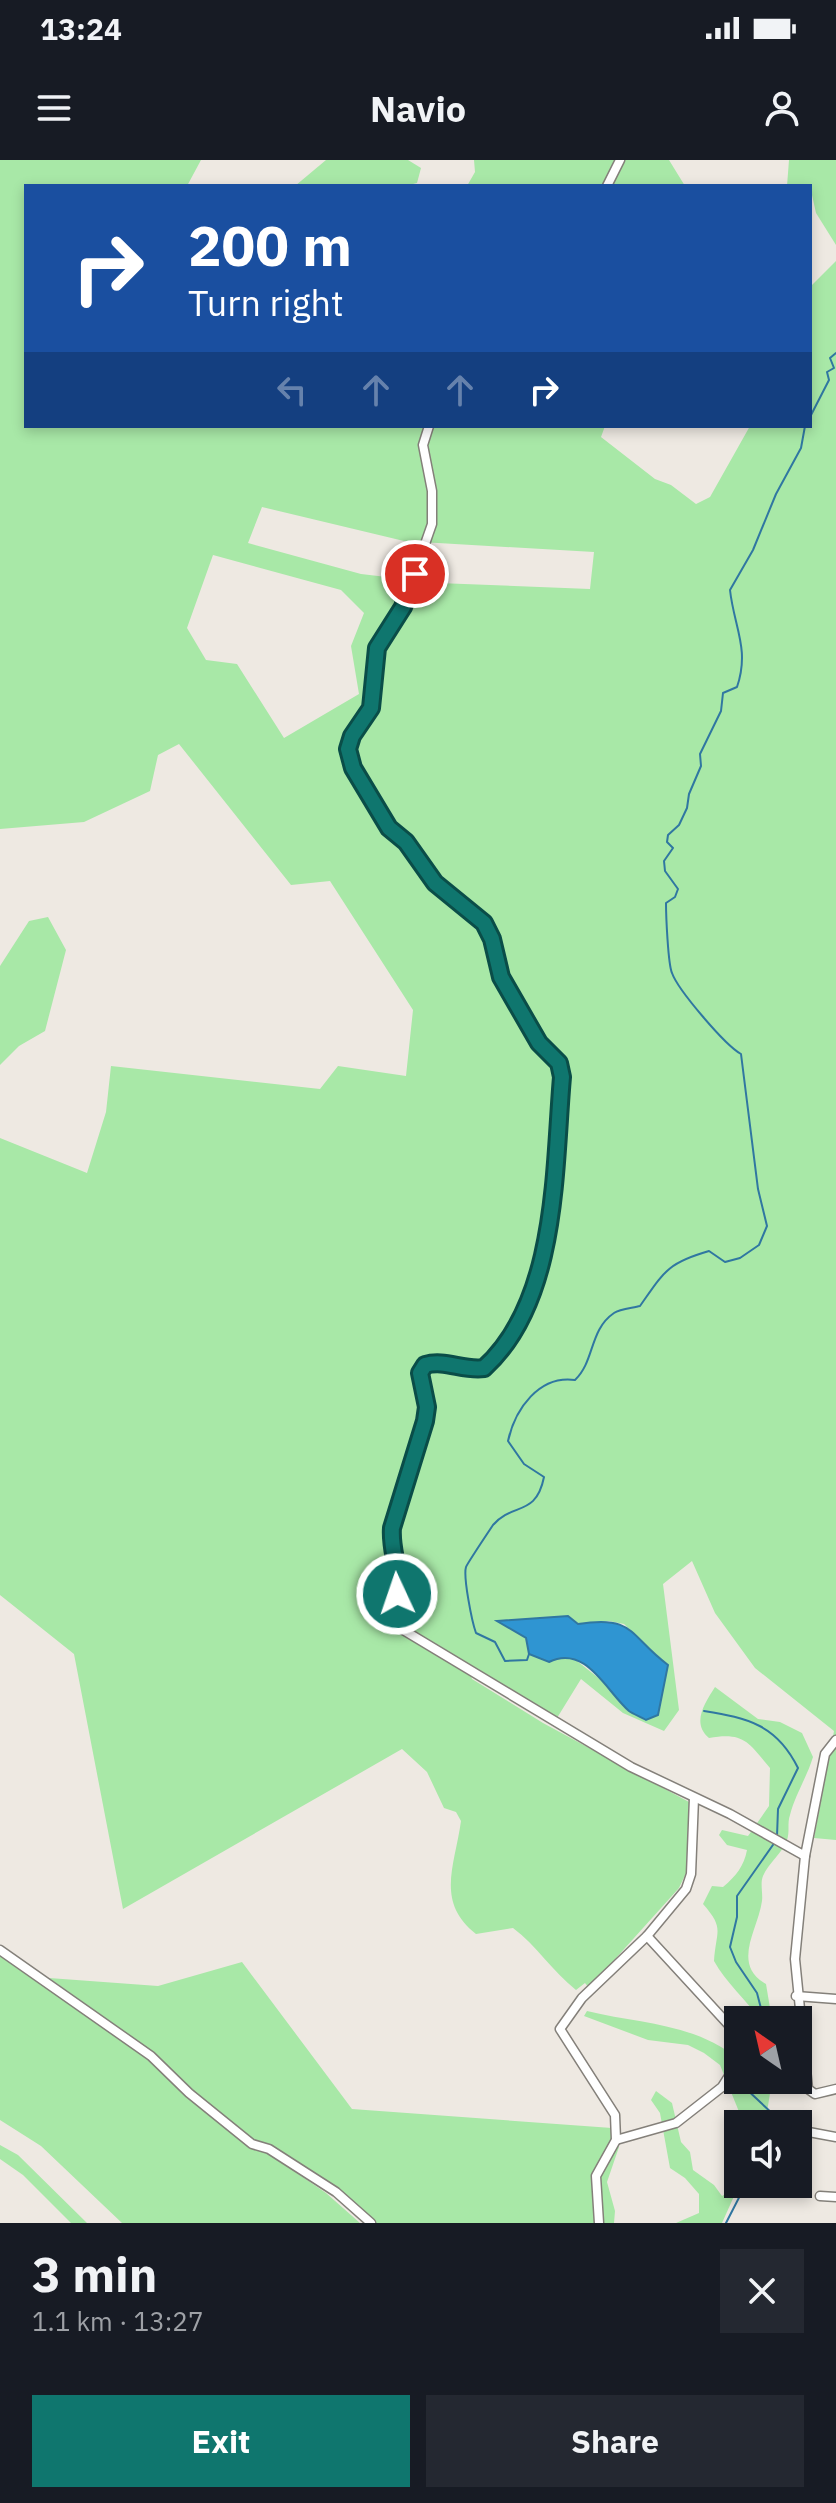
<!DOCTYPE html>
<meta charset="utf-8">
<style>
body{margin:0;font-family:"IBM Plex Sans",sans-serif;background:#242831;color:#f1f3f6;height:100vh;display:flex;flex-direction:column;font-size:30px;white-space:nowrap}
*{box-sizing:border-box;margin:0}
p{font-size:26px;color:#9ea1a6}
.icon{flex:none;width:44px;height:44px;fill:none;stroke:currentColor;stroke-width:2;stroke-linecap:round;stroke-linejoin:round}
.map{position:relative;height:2063px;overflow:hidden}
.drawer{display:flex;flex-direction:column;background:#171b24;flex:1}
.drawer>*{flex:none}
.guide{position:absolute;left:24px;top:24px;width:788px;height:244px;border-radius:0px;box-shadow:0 4px 12px #0003;background:#1a4fa0;color:#fff;overflow:hidden}
.needle{width:52px;rotate:326deg}
.tools{position:absolute;left:724px;top:1846px;display:grid;gap:16px}
.tools a{display:grid;place-items:center;width:88px;height:88px;border-radius:0px;background:#171b24;box-shadow:0 4px 12px #0003;font-size:40px}
.pin{position:absolute;display:grid;place-items:center;width:68px;height:68px;color:#fff;margin:-34px;border:4px solid #fff;border-radius:50%;box-shadow:0 2px 8px #0007}
.me{position:absolute;width:88px;margin:-44px;rotate:357deg;stroke-linejoin:round;filter:drop-shadow(0 0 6px #0008)}
.turn{display:flex;align-items:center;gap:28px;height:168px;padding:0 32px;font-size:36px}
.turn .icon{width:104px;height:104px;stroke-width:2.5}
.turn b{display:block;font-size:56px;line-height:68px}
.lanes{display:flex;align-items:center;height:76px;padding:0 32px;background:#0003;justify-content:center;gap:40px;direction:ltr}
.lanes .off{opacity:.35}
.round{display:grid;place-items:center;flex:none;width:84px;height:84px;border-radius:0px;background:#242831}
.head{display:flex;align-items:center;justify-content:space-between;height:136px;padding:0 32px}
h1{font-size:48px;font-weight:700;line-height:60px}
.action{display:flex;gap:16px;margin-top:auto;padding:16px 32px}
.action a{flex:1;height:92px;border-radius:0px;background:#0f766e;color:#fff;font-size:32px;font-weight:700;line-height:92px;text-align:center}
.action a+a{background:#242831;color:#f1f3f6}
.status{display:flex;justify-content:space-between;align-items:center;height:56px;padding:0 40px;background:#171b24;direction:ltr}
.status svg{height:22px;fill:currentColor}
header{display:flex;justify-content:space-between;align-items:center;height:104px;padding:0 32px;background:#171b24;font-size:36px;font-weight:700}
.map>svg:first-child{display:block}
.green{fill:#a8e8a7;fill-rule:evenodd}
.water{fill:#2f95d2;stroke:#3077a1;stroke-width:2}
.lines{fill:none;stroke-linecap:round;stroke-linejoin:round}
.stream{stroke:#3077a1;stroke-width:2}
.minor-casing{stroke:#84807a;stroke-width:11}
.minor{stroke:#fff;stroke-width:8}
.route-casing{stroke:#0a4d48;stroke-width:20}
.route{stroke:#0f766e;stroke-width:14}
</style>
<div class="status"><b>13:24</b><svg viewBox="0 0 49 12"><path d="M0 12V9h3v3zM5 12V6h3v6zM10 12V3h3v9zM15 12V0h3v12zM26 1h20v11H26zM47 4h2v5h-2z"/></svg></div>
<header><svg class="icon" aria-label="menu" viewBox="0 0 24 24"><path d="M4 6h16M4 12h16M4 18h16"/></svg>Navio<svg class="icon" aria-label="person" viewBox="0 0 24 24"><circle cx="12" cy="8" r="4"/><path d="M4 21q1-7 8-7t8 7"/></svg></header>
<div class="map">
<svg width="836" height="2063" viewBox="0 0 836 2063">
<rect width="100%" height="100%" fill="#eee9e2"/>
<g class="green">
<path d="M0 0H201L187 26H26V266H605L601 277 655 319 671 325 696 344 710 337 750 266H810V127L836 101V1680L814 1678 834 1571 755 1508 715 1453 692 1401 663 1424 679 1550 664 1571 623 1553 581 1519 557 1558 467 1504 472 1519 543 1563 689 1642 686 1713 679 1728 589 1828 585 1823 576 1830C552 1811 537 1786 513 1768L476 1774C435 1742 455 1705 461 1661L456 1652 444 1648 427 1612 402 1589 123 1749 74 1494 0 1435V978L87 1013 106 952 111 906 320 929 338 906 406 916 413 850 330 721 291 725 179 584 158 595 150 631 84 662 0 669ZM262 347 404 381 594 392 590 429 438 423 361 414 248 383ZM213 395 341 430 364 453 351 486 359 534 284 578 237 504 206 500 187 468ZM553 1457 578 1464 609 1461 624 1464 667 1505 658 1555 629 1551 611 1528 572 1497 530 1494 526 1478 529 1460Z"/>
<polygon points="326,0 408,0 421,8 417,23 405,26 295,26"/>
<polygon points="474,0 669,0 685,26 467,26 475,12"/>
<polygon points="789,0 836,0 836,85 816,53 810,26 787,26"/>
<polygon points="48,757 66,790 45,871 19,886 0,905 0,806 29,761"/>
<path d="M715 1527 758 1559 780 1562 802 1573 813 1597C807 1617 795 1635 790 1655 787 1663 790 1672 787 1680 782 1694 769 1702 763 1716 760 1723 763 1733 762 1741 758 1770 731 1804 766 1824L772 1860H760C746 1839 726 1823 714 1801 716 1770 725 1769 703 1744L712 1726 723 1727C736 1716 744 1706 747 1690L727 1685 719 1675 722 1670 748 1676 769 1646 770 1608C748 1582 744 1572 709 1578 691 1563 705 1543 715 1527Z"/>
<polygon points="0,1793 127,1881 265,1991 326,2033 360,2063 122,2063 41,1986 0,1960"/>
<polygon points="242,1802 352,1949 612,1968 612,1980 619,1987 607,2022 615,2051 614,2063 376,2063 335,2028 281,1993 251,1978 188,1928 151,1891 49,1818 158,1826"/>
<path d="M587 1851C640 1864 695 1863 738 1899V1920H774C767 1934 771 1953 760 1964H744L720 1905 704 1893 688 1885 648 1880 584 1856Z"/>
<polygon points="656,1931 672,1943 681,1982 690,1992 693,2010 714,2025 722,2036 730,2031 738,1999 735,2034 722,2063 676,2063 699,2053 699,2034 685,2018 670,2008 660,1953 651,1940"/>
<polygon points="0,1985 18,1995 87,2063 71,2063 23,2015 0,1999"/>
</g>
<path class="water" d="M568 1456 578 1464C635 1455 628 1475 668 1505L658 1555 646 1560C641 1557 633 1554 629 1551 606 1531 586 1484 549 1502L529 1494 526 1478 497 1461Z"/>
<g class="lines">
<g class="stream">
<polyline points="810,257 829,220 827,212 834,208 830,198 836,193"/>
<path d="M529 1494 527 1500 505 1501 495 1482 476 1473C472 1462 463 1417 466 1407 467 1404 491 1368 493 1365 513 1342 536 1357 544 1317L524 1304 508 1281C515 1249 539 1215 575 1220 595 1201 589 1170 614 1153 620 1149 633 1148 640 1146 664 1112 667 1103 709 1091L725 1102 740 1098 759 1085 767 1066 758 1029 741 894C725 885 678 830 672 813 668 804 666 755 666 743L675 737 678 729 665 711 664 701 673 688 667 682 668 675 679 665 687 648 689 634 701 606 700 594 721 551 723 533 737 527C750 489 734 467 730 430L753 390 776 334 801 288 805 266"/>
<path d="M704 1551C748 1558 777 1565 798 1608L778 1649 777 1676"/>
<polyline points="764,1860 757,1833 736,1802 730,1787 737,1757 737,1736 775,1682"/>
<polyline points="742,1920 743,1926 775,1956 771,1964"/>
<polyline points="726,2063 746,2024"/>
</g>
<g class="minor-casing">
<g id="minor">
<polyline points="607,26 620,0"/>
<path d="M429 266 423 285 432 331V364L403 447 377 488 371 548 365 561 352 576 348 589 353 608 389 668 406 682 435 723 484 763 492 779 501 817 530 870 559 903 562 917C553 1010 558 1140 484 1208 464 1211 445 1199 425 1205L420 1213 427 1247 425 1261 392 1368 391 1386 400 1418 395 1465 631 1607 730 1654 805 1696 825 1594 836 1580"/>
<polyline points="805,1696 795,1799 808,1929 815,1934 836,1929"/>
<polyline points="647,1776 738,1875"/>
<polyline points="0,1790 151,1896 189,1933 252,1984 269,1989 336,2032 371,2063"/>
<polyline points="796,1836 836,1839"/>
<polyline points="798,1970 836,1977"/>
<polyline points="616,1980 676,1963 722,1927 738,1902"/>
<polyline points="820,2036 836,2037"/>
<polyline points="599,2063 596,2016 616,1980 615,1955 560,1869 582,1838 647,1776 686,1729 691,1714 694,1638"/>
</g>
</g>
<use href="#minor" class="minor"/>
</g>
<g class="lines">
<g class="route-casing">
<path id="route" d="M397 1434C401 1410 390 1391 392 1368L425 1261 427 1247 420 1213 425 1205C445 1199 463 1211 484 1208 558 1141 554 1009 562 917L559 903 539 883 501 817 492 779 484 763 435 723 406 682 389 668 353 608 348 589 352 576 371 548 377 488 403 447 415 414"/>
</g>
<use href="#route" class="route"/>
</g>
</svg>
<div class="tools">
<a><svg class="needle" viewBox="-14 -14 28 28"><path d="M0-13l5 13h-10z" fill="#e53935"/><path d="M0 13l5-13h-10z" fill="#9ea1a6"/></svg></a>
<a><svg class="icon" aria-label="sound" viewBox="0 0 24 24"><path d="M4 9h4l5-4v14l-5-4H4zM17 9q2 3 0 6"/></svg></a>
</div>
<div class="pin" style="left:415px;top:414px;background:#d93025"><svg class="icon" aria-label="arrive" viewBox="0 0 24 24"><path d="M6 21V4h12l-3 4 3 4H6"/></svg></div>
<svg class="me" style="left:397px;top:1434px" viewBox="-20 -20 40 40"><circle r="17" fill="#0f766e" stroke="#fff" stroke-width="3"/><path d="M0-11L8 9 0 5-8 9z" fill="#fff"/></svg>
<div class="guide">
<div class="turn"><svg class="icon" aria-label="right" viewBox="0 0 24 24"><path d="M7 20v-9h11M14 6l5 5-5 5"/></svg><div><b>200 m</b>Turn right</div></div>
<div class="lanes"><svg class="icon off" aria-label="left" viewBox="0 0 24 24"><path d="M17 20v-9H6M10 6l-5 5 5 5"/></svg><svg class="icon off" aria-label="ahead" viewBox="0 0 24 24"><path d="M12 20V5M6 11l6-6 6 6"/></svg><svg class="icon off" aria-label="ahead" viewBox="0 0 24 24"><path d="M12 20V5M6 11l6-6 6 6"/></svg><svg class="icon" aria-label="right" viewBox="0 0 24 24"><path d="M7 20v-9h11M14 6l5 5-5 5"/></svg></div>
</div>
</div>
<section class="drawer">
<div class="head"><div><h1>3 min</h1><p>1.1 km · 13:27</p></div><a class="round"><svg class="icon" aria-label="close" viewBox="0 0 24 24"><path d="M6 6l12 12M18 6L6 18"/></svg></a></div>
<div class="action"><a>Exit</a><a>Share</a></div>
</section>
